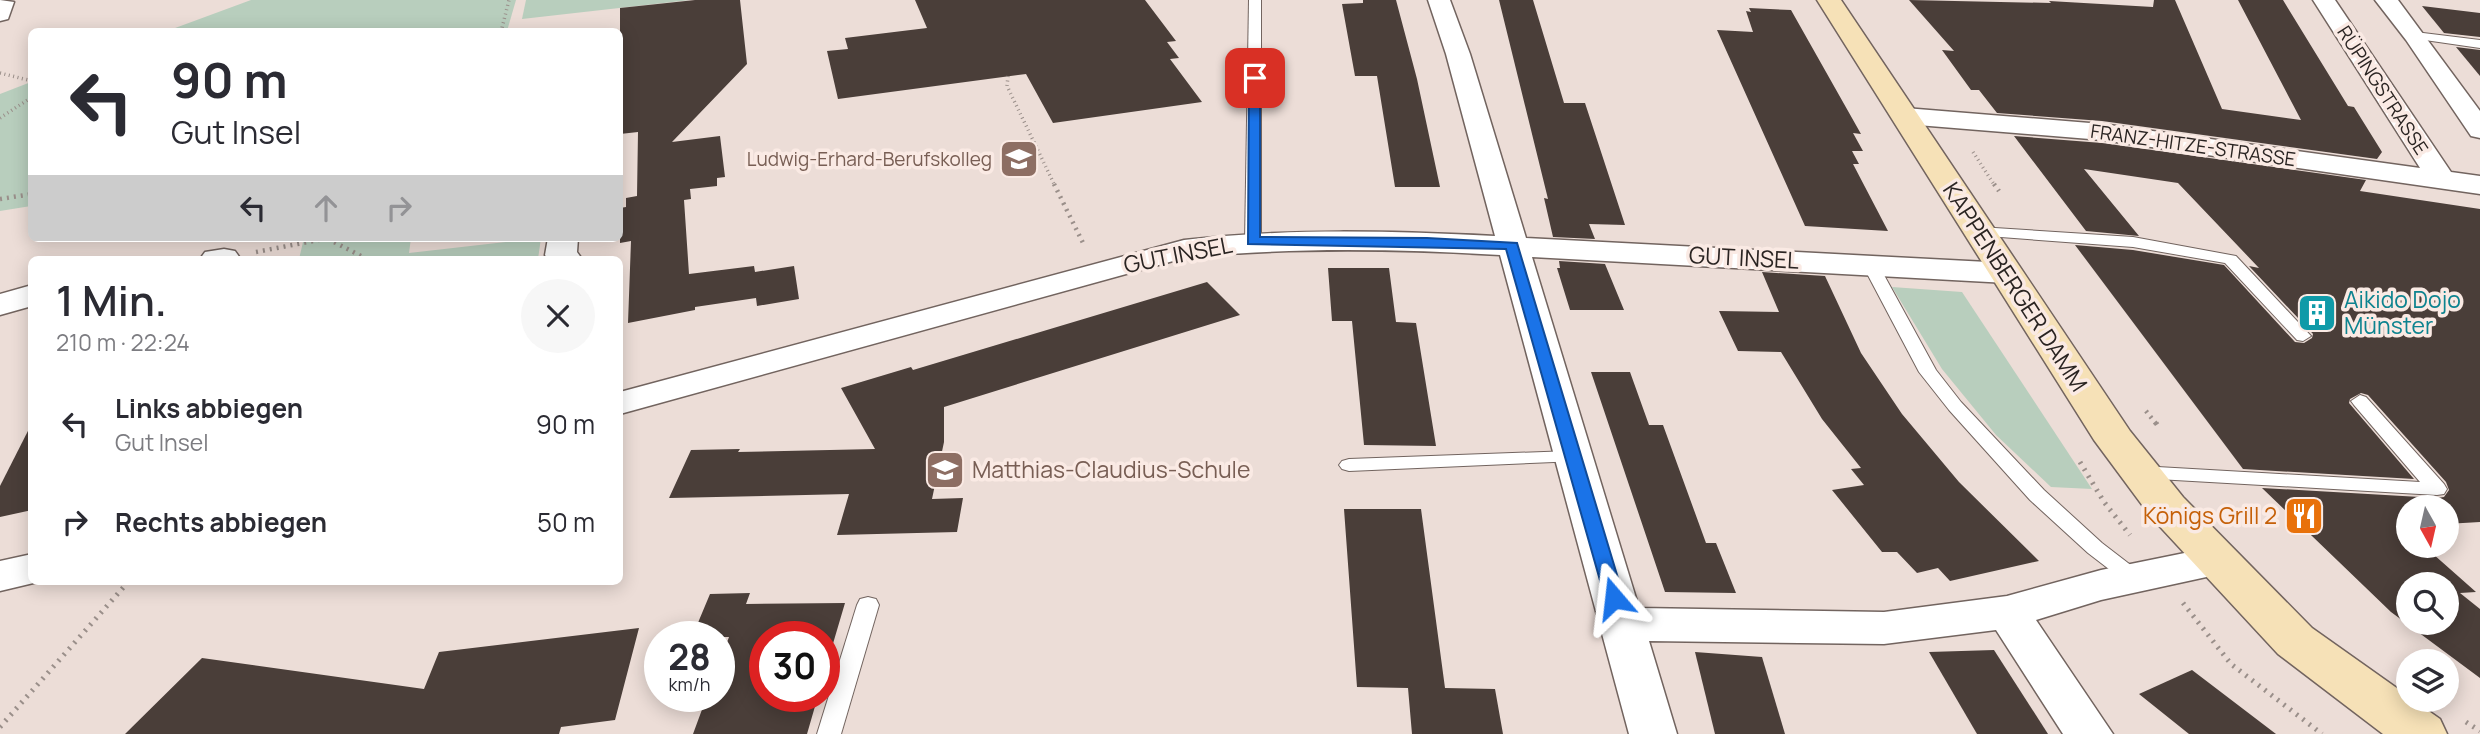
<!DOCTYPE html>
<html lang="de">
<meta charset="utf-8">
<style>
body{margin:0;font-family:Manrope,sans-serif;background:#f7f7f7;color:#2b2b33;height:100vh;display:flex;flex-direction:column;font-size:26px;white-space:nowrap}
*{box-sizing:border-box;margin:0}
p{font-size:23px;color:#7c7c81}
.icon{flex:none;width:38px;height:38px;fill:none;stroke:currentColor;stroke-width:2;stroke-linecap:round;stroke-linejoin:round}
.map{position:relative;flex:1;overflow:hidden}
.sheet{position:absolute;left:28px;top:256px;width:595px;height:329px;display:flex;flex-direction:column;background:#fff;border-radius:10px;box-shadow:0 4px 18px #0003}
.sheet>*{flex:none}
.hud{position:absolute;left:28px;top:28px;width:595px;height:214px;border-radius:10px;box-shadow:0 4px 18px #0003;background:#fff;color:#2b2b33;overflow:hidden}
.needle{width:46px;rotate:172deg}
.controls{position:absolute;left:2396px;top:495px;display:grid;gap:14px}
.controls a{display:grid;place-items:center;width:63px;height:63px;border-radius:50%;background:#fff;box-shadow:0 4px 18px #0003;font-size:35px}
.speed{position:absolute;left:644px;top:621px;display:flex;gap:14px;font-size:35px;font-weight:700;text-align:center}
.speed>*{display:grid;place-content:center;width:91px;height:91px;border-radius:50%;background:#fff;box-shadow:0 4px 18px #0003;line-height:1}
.speed small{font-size:18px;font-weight:400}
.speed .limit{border:10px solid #d22;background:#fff;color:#111}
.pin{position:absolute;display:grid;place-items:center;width:60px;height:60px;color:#fff;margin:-30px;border-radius:14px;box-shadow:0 4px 10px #0006}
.me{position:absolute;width:77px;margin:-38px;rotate:343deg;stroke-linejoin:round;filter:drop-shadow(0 0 5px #0008)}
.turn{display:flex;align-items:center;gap:24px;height:147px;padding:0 28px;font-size:32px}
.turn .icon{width:91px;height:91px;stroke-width:2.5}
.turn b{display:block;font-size:49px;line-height:60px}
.lanes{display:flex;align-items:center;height:66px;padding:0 28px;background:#0003;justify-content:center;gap:35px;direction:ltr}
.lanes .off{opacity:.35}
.round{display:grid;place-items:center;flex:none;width:74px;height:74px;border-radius:37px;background:#f7f7f7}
.overview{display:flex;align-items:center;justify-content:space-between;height:119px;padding:0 28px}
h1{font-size:42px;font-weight:600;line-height:52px}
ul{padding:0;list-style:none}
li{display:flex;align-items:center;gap:21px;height:98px;padding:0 28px}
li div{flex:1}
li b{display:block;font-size:26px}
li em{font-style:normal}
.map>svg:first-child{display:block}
.green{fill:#b8cebd}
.building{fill:#4a3e39;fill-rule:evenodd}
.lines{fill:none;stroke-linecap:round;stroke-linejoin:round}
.service-casing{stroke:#72645f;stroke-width:2}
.minor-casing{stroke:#72645f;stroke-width:3}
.secondary-casing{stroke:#72645f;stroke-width:3}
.path-far2{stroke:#9a8f8a;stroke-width:3.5;stroke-dasharray:1 3.5;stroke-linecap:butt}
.path-far1{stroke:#9a8f8a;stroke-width:4.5;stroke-dasharray:2 5;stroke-linecap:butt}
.path{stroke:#9a8f8a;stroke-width:5;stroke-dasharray:2 6;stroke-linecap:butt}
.service{fill:#fff;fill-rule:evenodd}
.minor{fill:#fff;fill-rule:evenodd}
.secondary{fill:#f6e1b7;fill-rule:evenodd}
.route{fill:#1a73e8;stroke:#114b97;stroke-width:2}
.labels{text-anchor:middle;stroke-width:7;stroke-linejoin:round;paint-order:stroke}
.far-street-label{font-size:19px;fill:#2a2422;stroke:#faeae4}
.far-education-label{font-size:19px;fill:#785e54;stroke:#faeae4;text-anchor:end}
.street-label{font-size:23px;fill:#2a2422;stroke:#faeae4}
.culture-label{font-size:23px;fill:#0d838f;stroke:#faeae4;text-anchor:start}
.education-label{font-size:23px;fill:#785e54;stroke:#faeae4;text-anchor:start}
.food-label{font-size:23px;fill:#c56008;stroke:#faeae4;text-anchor:end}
</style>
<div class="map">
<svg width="2480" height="734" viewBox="0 0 2480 734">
<rect width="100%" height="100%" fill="#ecddd7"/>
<g class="green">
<polygon points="251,0 516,0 507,31 167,31"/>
<polygon points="526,0 690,0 522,19"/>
<polygon points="31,82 31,206 0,211 0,94"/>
<polygon points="304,238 411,238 409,253 541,238 538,259 299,259"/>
<polygon points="1892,287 1962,292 2092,489 2051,487 1996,435 1942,369"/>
</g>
<g class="building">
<polygon points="695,0 740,0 747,64 672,142 720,136 725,177 717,178 717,186 690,189 691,199 684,200 689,274 754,266 755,272 794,266 799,299 757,306 756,298 695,307 695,310 628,323 631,241 620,243 620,208 626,207 626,198 637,196 638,132 620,134 620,8"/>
<polygon points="915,0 1145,0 1176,41 1167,42 1179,58 1170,59 1202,102 1053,123 1026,74 838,99 827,51 848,49 845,38 927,28"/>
<polygon points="1363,0 1396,0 1417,79 1440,187 1395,187 1377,76 1355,76 1342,4 1363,3"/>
<polygon points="1499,0 1533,0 1564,103 1585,103 1625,225 1589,224 1595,239 1553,237 1544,198 1548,199"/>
<polygon points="1909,0 2051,3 2049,1 2153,7 2154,0 2175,0 2222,109 2301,120 2238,0 2283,0 2348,106 2354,107 2382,152 2377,159 2102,121 1997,113 1979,90 1971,90 1942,50 1954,51"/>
<polygon points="2422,6 2480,13 2480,37 2444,33"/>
<polygon points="1749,8 1791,10 1861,134 1853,133 1863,151 1852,151 1859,164 1853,164 1888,231 1805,226 1717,30 1753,32 1746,11 1751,12"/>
<polygon points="2456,47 2480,50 2480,76"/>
<path d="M2014 136 2102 143 2366 180 2360 191 2480 209V522L2446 524V508H2408V526H2401L2408 532V546H2424L2476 592 2460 593 2480 609V678L2391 612 2262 488 2437 498 2444 497 2449 490 2446 482 2368 395 2361 393 2350 399 2349 403 2414 479 2243 469 2075 245 2133 250 2224 265 2295 342 2304 343 2312 338 2313 334 2249 266 2259 268 2178 183 2084 169 2139 236 2086 231ZM2408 584H2446V623H2408Z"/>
<polygon points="1559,261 1605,264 1624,310 1570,310 1557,268 1560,268"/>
<polygon points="1328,268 1389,268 1396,322 1416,323 1436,446 1364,445 1352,321 1332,321"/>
<polygon points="1762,272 1825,276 1861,353 1902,414 1959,482 2039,561 1950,581 1938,568 1917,573 1897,552 1882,552 1832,490 1864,485 1851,469 1861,468 1822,419 1781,352 1738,351 1719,311 1779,312"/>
<polygon points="1207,282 1240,315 944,407 944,442 932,499 963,498 957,532 837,535 849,494 669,498 691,450 740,449 738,452 875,449 841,388 911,367 913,370"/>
<polygon points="1591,372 1630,372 1649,425 1663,425 1706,543 1716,543 1736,593 1665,592"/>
<polygon points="32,423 32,510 0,517 0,486"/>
<polygon points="1344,509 1421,509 1445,688 1495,689 1503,734 1412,734 1408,688 1357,687"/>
<polygon points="750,593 746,604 845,603 824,674 824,637 765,637 765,696 818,696 807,734 693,734 707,696 719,696 719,664 729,637 692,637 710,594"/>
<polygon points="639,628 615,720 561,727 559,734 125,734 202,658 424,689 439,652"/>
<polygon points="1994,650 2048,734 1977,734 1929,652"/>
<polygon points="1695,652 1762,657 1785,734 1715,734"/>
<polygon points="2192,670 2276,734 2189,734 2139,694"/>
</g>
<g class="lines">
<g class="service-casing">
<g id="service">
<polygon points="1249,0 1261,0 1261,242 1253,247 1245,242"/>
<polygon points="2415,32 2480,40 2480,48 2411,38 2409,36"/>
<polygon points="1979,227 2133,237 2236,256 2311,336 2303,341 2297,340 2225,263 2133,247 1974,235 1971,232 1974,229"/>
<polygon points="1870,259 1878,264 1936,370 1961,402 2044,490 2102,543 2141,573 2145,578 2141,583 2134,586 2127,583 2088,553 2030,500 1949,410 1919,372 1862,264"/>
<polygon points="2360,395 2366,397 2444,484 2447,489 2444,494 2437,495 2140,478 2133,476 2130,472 2133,468 2140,466 2420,482 2354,405 2351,401"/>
<polygon points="1571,451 1578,453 1581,457 1578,461 1349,471 1342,469 1339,465 1342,461 1349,459"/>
<polygon points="868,597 876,599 879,605 841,734 817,734 857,605 860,599"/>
</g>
</g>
<g class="minor-casing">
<g id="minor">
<polygon points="0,0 14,2 8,19 0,21"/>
<path d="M1428 0H1450L1470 54 1526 238 2007 263 2018 266 2023 273 2018 280 2007 283 1532 257 1639 608 1884 612 2007 596 2101 570 2219 546 2234 551 2240 561 2234 571 2101 600 2036 620 2113 734H2063L1996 630 1884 644 1649 641 1677 734H1629L1500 255C1396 249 1288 247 1184 258L620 414V392L1184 240C1287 228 1392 231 1495 236L1446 54Z"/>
<polygon points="2313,0 2335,0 2451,172 2480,176 2480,194 2102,140 1905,124 1896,122 1892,116 1896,110 1905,108 2102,124 2420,168"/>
<polygon points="2375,0 2398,0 2480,111 2480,138 2471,136 2406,40"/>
<polygon points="548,238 578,238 577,252 582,259 548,259 545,255"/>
<polygon points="224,249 235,251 240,258 200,259 205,252"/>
<polygon points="32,285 32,306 0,315 0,294"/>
<polygon points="32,554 32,581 42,581 0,591 0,561"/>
</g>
</g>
<g class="secondary-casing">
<polygon id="secondary" points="1817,0 1841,0 2130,431 2183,497 2312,628 2408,696 2408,700 2413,700 2440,719 2447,734 2383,734 2278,654 2151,517 2094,440"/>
</g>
<g class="path-far2">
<polyline points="501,32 509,0"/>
<polyline points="0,73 32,81"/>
<polyline points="1008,76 1007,86 1055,186"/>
<polyline points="0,118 32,97"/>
<polyline points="1973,152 1995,186"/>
</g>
<g class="path-far1">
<polyline points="1054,184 1084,245"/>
<polyline points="1994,184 1999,191"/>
<polyline points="0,199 32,194"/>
<polyline points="328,239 367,259"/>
<polyline points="256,252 329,238"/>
<polyline points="2146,411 2157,425"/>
</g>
<g class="path">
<polyline points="2156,423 2158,426"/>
<polyline points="2080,462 2104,502 2130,535"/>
<polyline points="2183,603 2231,664 2322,734"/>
<polyline points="2466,722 2480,731"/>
<polyline points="0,727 129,581"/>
</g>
<use href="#service" class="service"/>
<use href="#minor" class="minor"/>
<use href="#secondary" class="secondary"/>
</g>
<polygon class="route" points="1255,74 1260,78 1260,237 1427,238 1517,243 1624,598 1621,603 1607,603 1605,598 1506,249 1248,244 1249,78"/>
<defs>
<g id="school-square" transform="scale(2.0125)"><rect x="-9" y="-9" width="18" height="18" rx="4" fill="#8d6e63" stroke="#faeae4"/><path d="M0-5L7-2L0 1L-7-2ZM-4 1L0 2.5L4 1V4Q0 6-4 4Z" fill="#fff"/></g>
<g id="building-square" transform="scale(2.0125)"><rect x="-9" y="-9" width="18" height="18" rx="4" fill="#0f9aa8" stroke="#faeae4"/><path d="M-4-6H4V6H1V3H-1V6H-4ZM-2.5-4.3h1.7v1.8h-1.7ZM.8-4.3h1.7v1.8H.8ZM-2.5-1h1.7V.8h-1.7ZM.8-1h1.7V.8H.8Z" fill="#fff"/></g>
<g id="restaurant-square" transform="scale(2.0125)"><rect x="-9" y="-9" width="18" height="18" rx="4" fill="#e8710a" stroke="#faeae4"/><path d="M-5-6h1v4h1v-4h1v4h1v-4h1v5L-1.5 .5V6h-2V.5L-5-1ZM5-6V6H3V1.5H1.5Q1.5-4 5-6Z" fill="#fff"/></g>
</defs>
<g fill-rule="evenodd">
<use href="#school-square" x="1019" y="159"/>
<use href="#building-square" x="2317" y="313"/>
<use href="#school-square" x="945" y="470"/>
<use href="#restaurant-square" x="2304" y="516"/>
</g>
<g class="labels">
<g class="far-street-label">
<text transform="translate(2383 90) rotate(57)" y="7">RÜPINGSTRASSE</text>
<text transform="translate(2193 145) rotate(8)" y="7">FRANZ-HITZE-STRASSE</text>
</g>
<g class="far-education-label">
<text x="992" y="166">Ludwig-Erhard-Berufskolleg</text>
</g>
<g class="street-label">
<text transform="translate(1178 255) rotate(-11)" y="8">GUT INSEL</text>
<text transform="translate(1744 258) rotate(3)" y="8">GUT INSEL</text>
<text transform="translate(2015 287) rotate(57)" y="8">KAPPENBERGER DAMM</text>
</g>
<g class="culture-label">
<text x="2344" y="308">Aikido Dojo<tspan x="2344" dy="26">Münster</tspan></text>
</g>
<g class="education-label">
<text x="972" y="478">Matthias-Claudius-Schule</text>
</g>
<g class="food-label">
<text x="2277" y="524">Königs Grill 2</text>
</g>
</g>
</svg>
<div class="controls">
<a><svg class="needle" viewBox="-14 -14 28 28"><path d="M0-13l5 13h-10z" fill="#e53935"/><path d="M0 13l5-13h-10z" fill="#7c7c81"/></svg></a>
<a><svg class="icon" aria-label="search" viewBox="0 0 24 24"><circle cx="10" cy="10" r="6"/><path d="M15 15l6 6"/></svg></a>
<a><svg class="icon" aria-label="layers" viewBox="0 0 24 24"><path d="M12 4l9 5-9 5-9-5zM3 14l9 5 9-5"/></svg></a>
</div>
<div class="speed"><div>28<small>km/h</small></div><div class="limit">30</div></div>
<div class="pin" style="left:1255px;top:78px;background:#d93025"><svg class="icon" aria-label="arrive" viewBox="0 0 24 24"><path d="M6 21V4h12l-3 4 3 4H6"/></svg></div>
<svg class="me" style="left:1614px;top:598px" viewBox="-20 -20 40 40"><path d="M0-17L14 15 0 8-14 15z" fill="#1a73e8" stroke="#fff" stroke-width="4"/></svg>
<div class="hud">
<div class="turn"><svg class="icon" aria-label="left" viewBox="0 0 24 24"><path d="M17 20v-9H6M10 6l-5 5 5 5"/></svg><div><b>90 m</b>Gut Insel</div></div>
<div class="lanes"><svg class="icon" aria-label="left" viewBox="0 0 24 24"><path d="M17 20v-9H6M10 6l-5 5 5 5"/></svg><svg class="icon off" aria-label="ahead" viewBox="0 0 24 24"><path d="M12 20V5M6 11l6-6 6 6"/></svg><svg class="icon off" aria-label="right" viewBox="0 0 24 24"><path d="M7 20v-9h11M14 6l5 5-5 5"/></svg></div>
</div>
<section class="sheet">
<div class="overview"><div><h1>1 Min.</h1><p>210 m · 22:24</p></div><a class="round"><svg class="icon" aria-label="close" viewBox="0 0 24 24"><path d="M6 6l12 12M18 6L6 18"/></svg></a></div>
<ul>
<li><svg class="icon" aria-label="left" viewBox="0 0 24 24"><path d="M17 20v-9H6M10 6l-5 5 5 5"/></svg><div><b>Links abbiegen</b><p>Gut Insel</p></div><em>90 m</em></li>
<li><svg class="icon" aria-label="right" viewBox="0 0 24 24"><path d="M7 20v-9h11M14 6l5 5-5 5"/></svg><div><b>Rechts abbiegen</b></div><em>50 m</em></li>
</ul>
</section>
</div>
